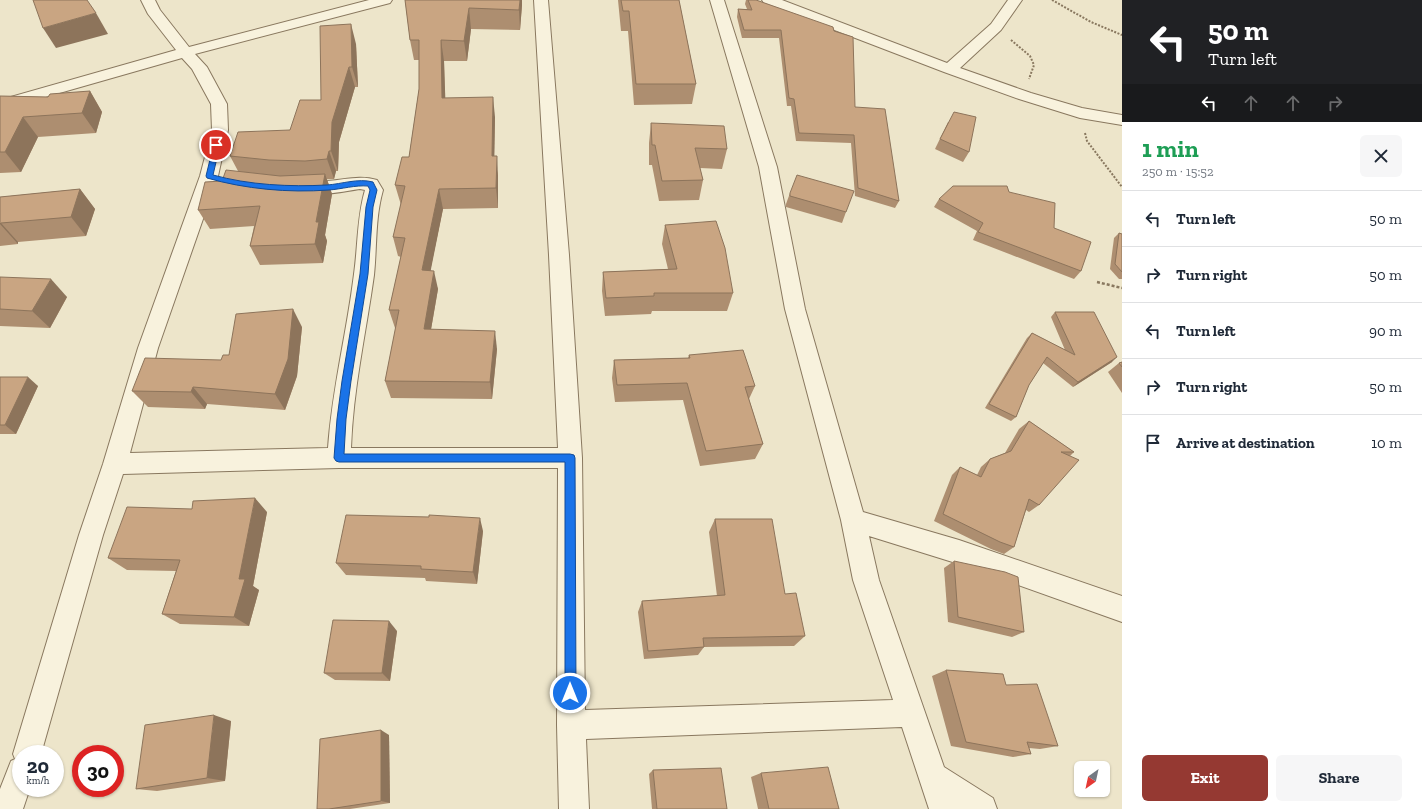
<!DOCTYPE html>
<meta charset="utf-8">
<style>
body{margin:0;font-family:"Zilla Slab",serif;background:#f6f6f7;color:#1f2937;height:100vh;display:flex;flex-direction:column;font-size:15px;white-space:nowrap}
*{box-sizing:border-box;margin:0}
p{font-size:13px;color:#747a83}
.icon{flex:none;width:22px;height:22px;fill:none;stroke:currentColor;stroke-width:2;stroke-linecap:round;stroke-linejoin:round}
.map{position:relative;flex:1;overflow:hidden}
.details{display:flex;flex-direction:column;background:#fff;width:300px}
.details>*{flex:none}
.guide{background:#202124;color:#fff;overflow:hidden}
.needle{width:26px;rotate:213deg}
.controls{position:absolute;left:1074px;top:761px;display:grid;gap:8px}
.controls a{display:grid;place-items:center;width:36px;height:36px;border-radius:6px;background:#fff;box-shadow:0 1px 3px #0004;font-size:20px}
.speed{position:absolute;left:12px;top:745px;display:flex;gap:8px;font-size:20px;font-weight:700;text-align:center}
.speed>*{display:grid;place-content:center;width:52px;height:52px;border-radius:50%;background:#fff;box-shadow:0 1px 3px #0004;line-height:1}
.speed small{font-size:10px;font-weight:400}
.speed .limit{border:6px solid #d22;background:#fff;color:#111}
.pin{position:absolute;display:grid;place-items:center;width:34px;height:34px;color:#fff;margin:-17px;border:2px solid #fff;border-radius:50%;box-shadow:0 1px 4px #0007}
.me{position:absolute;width:44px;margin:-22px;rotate:0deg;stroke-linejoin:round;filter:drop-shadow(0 0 3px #0008)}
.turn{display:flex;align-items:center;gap:14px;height:84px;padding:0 20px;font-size:18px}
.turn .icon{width:52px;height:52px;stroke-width:2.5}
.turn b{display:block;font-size:28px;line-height:34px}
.lanes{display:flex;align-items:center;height:38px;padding:0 20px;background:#0003;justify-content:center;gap:20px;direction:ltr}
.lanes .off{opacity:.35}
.round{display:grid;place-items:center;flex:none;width:42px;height:42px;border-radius:6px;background:#f6f6f7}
.overview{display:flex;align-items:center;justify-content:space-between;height:68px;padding:0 20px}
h1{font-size:24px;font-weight:700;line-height:30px;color:#1e9e55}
.cta{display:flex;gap:8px;margin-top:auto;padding:8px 20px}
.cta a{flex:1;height:46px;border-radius:6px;background:#953932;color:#fff;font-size:16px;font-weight:700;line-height:46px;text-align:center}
.cta a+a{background:#f6f6f7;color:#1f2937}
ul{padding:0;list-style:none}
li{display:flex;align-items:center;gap:12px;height:56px;padding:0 20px;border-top:1px solid #e0e1e3}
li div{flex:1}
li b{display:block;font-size:15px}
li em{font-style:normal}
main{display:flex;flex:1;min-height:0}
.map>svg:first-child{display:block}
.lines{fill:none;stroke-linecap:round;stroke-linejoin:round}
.minor-casing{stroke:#89785f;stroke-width:2}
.path-far1{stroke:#89785f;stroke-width:2;stroke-dasharray:2 1.5;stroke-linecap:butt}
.path{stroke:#89785f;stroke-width:2.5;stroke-dasharray:3 2;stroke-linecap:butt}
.minor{fill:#f8f2dd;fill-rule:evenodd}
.wall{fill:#ad8e70}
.shaded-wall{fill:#8d745b}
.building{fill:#c9a582;stroke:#8d745b}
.route{fill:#1a73e8;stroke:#114b97}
</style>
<main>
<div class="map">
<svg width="1122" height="809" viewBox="0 0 1122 809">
<rect width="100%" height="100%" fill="#ede5ca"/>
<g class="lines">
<g class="minor-casing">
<g id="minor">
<path d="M141 0H155L160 10 189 47 369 0H392L390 3 195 54 207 67 227 104 228 130 218 176 158 348 130 453 328 448C332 389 347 332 354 274 358 246 357 217 365 190L360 189C339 192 313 198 293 192L290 188 293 184C304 181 316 182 327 181 344 180 360 175 377 180L383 190C375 218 377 246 374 275 366 333 353 389 351 448H558L549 255 534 0H548L569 255 582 458 585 710 893 700 853 580 841 520 785 309 759 167 710 0H724L777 167 805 309 863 512 959 540 1122 596V622L959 564 869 536 879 580 944 767 993 798 997 809H929L902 727 586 739 589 809H559L557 725 558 468H339L123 474 103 535 41 754H21V788H30L23 809H0V789L11 761 15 759 13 754 79 535 103 464 138 348 200 176 212 130 211 104 192 69 182 58 0 110V100L176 50 148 14Z"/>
<polygon points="762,0 782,0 947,63 991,24 1008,0 1022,0 1001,30 960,68 1031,93 1082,108 1122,115 1122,125 1080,118 1019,99 944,72 764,3"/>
</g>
</g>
<g class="path-far1">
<polyline points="1052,0 1091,22 1122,35"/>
<polyline points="1011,40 1030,56 1034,65 1029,79"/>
<polyline points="1085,133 1087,141 1122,187"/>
</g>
<polyline class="path" points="1097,282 1122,288"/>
<use href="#minor" class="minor"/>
</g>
<g class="wall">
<polygon points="405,0 522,5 520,30 471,29 467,61 444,61 445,98 495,117 494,156 498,176 498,208 443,209 430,271 438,289 431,329 497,349 492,399 391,398 385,381 396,328 395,328 389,310 401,257 398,256 393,237 401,205 395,185 409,157 419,89 419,60 414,60 410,40"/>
<polygon points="618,0 679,0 696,84 692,104 634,105 628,31 621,31"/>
<polygon points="746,0 756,0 855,107 899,201 895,208 855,196 851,143 796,141 791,106 787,106 779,38 742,38 737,17 738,9 747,9 745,4"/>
<polygon points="356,44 358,87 355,87 339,142 338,171 336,171 334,179 327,179 332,194 325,235 327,241 323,263 260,265 250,246 254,226 210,229 198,210 222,181 238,171 230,156 290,130 321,100"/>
<polygon points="90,91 102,112 96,133 38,137 21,172 0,173 0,96 48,97"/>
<polygon points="948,122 969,152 963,162 935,149"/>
<polygon points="651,123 727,149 722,169 700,168 703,180 699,200 659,201 652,165 649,165 649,143"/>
<polygon points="80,189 95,209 86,236 18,242 18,244 0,246 0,197"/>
<polygon points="1009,192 1054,228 1081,271 1074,279 973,240 977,231 934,207 939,199"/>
<polygon points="790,193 846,212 842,223 786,207 786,204"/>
<polygon points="665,225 733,293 727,311 652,311 651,314 605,316 602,291 603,272 668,269 662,244"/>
<polygon points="1119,233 1122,234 1122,279 1119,279 1110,269 1114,238"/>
<polygon points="0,277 67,297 50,328 0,326"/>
<polygon points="1055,312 1112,362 1073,387 1043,363 1029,385 1016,417 1011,421 985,408 1027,338 1032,333 1065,350 1051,317"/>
<polygon points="302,327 297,376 285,410 207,404 205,409 148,407 132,391 221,360 229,355"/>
<polygon points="689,355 755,386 749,399 763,444 755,459 700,466 683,400 615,402 612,378 614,360 688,358"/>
<polygon points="1122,362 1122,393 1108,372 1119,363"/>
<polygon points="0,377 38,386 16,434 0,434"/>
<polygon points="1029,421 1074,452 1070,456 1039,505 1029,512 1026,510 1014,547 1004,554 991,549 934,521 952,475 960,467 977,475 981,467 990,459 1005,453 1019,429"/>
<polygon points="267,512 253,586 259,590 249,626 180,624 162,614 176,571 127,570 108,558"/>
<polygon points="715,519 785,594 805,636 794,646 704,647 698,655 644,659 638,612 642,601 717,596 709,532"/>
<polygon points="483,531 477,584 426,581 425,578 346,575 336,563"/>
<polygon points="954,561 1024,632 1012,637 948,622 944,568"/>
<polygon points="397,631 390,681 335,680 324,673"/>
<polygon points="946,670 1006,685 1058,746 1040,749 1029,748 1031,754 1013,757 951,746 932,676"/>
<polygon points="231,721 225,781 157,791 136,789"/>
<polygon points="389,735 390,803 350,809 317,809"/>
<polygon points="653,770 727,809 652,809 649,774"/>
<polygon points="761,773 839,809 758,809 751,777"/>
</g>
<g class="shaded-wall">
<polygon points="520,0 522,0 522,5 520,30 519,10"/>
<polygon points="469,8 471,29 467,61 464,41"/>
<polygon points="96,13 108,34 56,48 43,28"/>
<polygon points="351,24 356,44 358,87 352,67"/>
<polygon points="441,40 444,61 446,118 442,98"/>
<polygon points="349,67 355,87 339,142 338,171 331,151 332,122"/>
<polygon points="90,91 102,112 96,133 82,113"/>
<polygon points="493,97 495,117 494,176 492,156"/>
<polygon points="23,117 38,137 21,172 5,152"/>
<polygon points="329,151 336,171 334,179 327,159"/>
<polygon points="497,156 498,176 498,208 496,188"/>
<polygon points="325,174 332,194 325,235 327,241 323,263 315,244 316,222"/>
<polygon points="80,189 95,209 86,236 71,217"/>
<polygon points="439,189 443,209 427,289 422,270"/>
<polygon points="1,223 18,242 18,244 0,224"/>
<polygon points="434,271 438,289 428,347 424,329"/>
<polygon points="51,279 67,297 50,328 32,311"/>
<polygon points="293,309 302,327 297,376 285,410 275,394"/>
<polygon points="495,331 497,349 492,399 490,382"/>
<polygon points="1117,357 1112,362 1073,387 1078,382"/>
<polygon points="28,377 38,386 16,434 5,425"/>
<polygon points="193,387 207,404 205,409 191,392"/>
<polygon points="255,498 267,512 253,586 259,590 249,626 234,617 239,579"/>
<polygon points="480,518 483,531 477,584 473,572"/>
<polygon points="389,621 397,631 390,681 382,673"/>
<polygon points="214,715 231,721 225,781 207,778"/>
<polygon points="381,730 389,735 390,803 381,801"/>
</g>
<g class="building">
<polygon points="33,0 87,0 96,13 43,28"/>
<polygon points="405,0 520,0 519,10 469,8 464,41 441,40 442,98 493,97 492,156 497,156 496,188 439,189 422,270 434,271 424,329 495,331 490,382 385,381 399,310 389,310 405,238 393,237 405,186 395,185 402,157 409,157 419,89 419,40 410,40"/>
<polygon points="621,0 679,0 696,84 636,84 629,11 623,11"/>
<polygon points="748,0 756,0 833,27 834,31 853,37 855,107 885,109 899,201 858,188 854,135 799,133 794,99 789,98 781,30 744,30 738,9 752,10"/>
<polygon points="351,24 352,67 349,67 332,122 331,151 329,151 327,159 305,161 269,160 230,156 238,132 290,130 300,100 321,100 320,26"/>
<polygon points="90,91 82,113 23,117 5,152 0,152 0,96 48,97 50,94"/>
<polygon points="954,112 976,117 969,152 940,139"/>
<polygon points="651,123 724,126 727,149 695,148 703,180 662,181 655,145 652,145"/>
<polygon points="226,170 280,176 325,174 316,222 319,222 315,244 250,246 260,206 198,210 205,182 222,181"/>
<polygon points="797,175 854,191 846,212 790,196 790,193"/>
<polygon points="953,186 1007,186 1009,192 1055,203 1054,228 1091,242 1081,271 978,232 983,223 939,199"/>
<polygon points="80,189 71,217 1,223 0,224 0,197"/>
<polygon points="716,221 725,248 733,293 654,293 654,296 606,298 603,272 677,269 665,225"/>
<polygon points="1119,233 1122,234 1122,272 1115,264"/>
<polygon points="0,277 51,279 32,311 0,309"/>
<polygon points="293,309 288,359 275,394 193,387 191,392 132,391 145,358 221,360 223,355 229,355 236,314"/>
<polygon points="1055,312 1094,312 1117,357 1078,382 1047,357 1029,385 1016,417 989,404 1032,333 1075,355"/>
<polygon points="743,350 755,386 745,387 763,444 706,451 687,383 617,385 614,360 690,358 689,355"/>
<polygon points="1122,362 1122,367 1119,363"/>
<polygon points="0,377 28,377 5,425 0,425"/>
<polygon points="1029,421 1074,452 1061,452 1079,460 1039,505 1029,499 1014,547 1000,542 943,514 960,467 981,477 990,459 1011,451"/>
<polygon points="255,498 239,579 245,579 234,617 162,614 180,560 108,558 127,507 192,509 193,501"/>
<polygon points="346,515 429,517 429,515 480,518 473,572 421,569 421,566 336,563"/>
<polygon points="715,519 772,519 785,594 796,593 805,636 703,638 704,647 648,651 642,601 725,595"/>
<polygon points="954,561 1005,572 1018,577 1024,632 958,617"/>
<polygon points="333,620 389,621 382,673 324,673"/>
<polygon points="946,670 1003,674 1006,685 1037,684 1058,746 1027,742 1031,754 966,742"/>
<polygon points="214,715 207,778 136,789 145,725"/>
<polygon points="381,730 381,801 329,809 317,809 320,739"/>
<polygon points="828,767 839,809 769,809 761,773"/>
<polygon points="721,768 727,809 657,809 653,770"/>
</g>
<path class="route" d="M214 143H216L220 145 213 175C249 185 290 187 327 185 342 184 358 178 373 182L377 190 373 207 368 274 351 381 346 419 344 454H570L574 455 575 458 576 693 575 697 570 699 566 697 565 693V462H339L336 461 334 458 337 419 342 381 360 274 366 207 370 190 368 186C355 185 342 189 329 190 288 193 245 189 207 178L206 176Z"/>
</svg>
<div class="controls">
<a><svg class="needle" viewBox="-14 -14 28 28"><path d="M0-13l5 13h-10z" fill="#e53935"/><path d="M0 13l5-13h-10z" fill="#747a83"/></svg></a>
</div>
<div class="speed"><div>20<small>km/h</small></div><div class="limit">30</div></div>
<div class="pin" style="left:216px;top:145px;background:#d93025"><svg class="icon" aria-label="arrive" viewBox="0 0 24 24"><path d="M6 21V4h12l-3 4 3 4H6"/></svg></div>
<svg class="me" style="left:570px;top:693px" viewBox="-20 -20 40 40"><circle r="17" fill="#1a73e8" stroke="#fff" stroke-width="3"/><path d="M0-11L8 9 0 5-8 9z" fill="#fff"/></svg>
</div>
<section class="details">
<div class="guide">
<div class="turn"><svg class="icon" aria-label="left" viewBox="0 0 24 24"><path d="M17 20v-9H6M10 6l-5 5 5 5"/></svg><div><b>50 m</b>Turn left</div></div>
<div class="lanes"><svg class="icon" aria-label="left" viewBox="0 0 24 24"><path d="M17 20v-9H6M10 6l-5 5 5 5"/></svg><svg class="icon off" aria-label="ahead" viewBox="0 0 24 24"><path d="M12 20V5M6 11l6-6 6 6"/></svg><svg class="icon off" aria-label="ahead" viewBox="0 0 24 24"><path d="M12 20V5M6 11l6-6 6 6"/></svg><svg class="icon off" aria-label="right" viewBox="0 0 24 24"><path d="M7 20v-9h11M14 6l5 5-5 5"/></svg></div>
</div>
<div class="overview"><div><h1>1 min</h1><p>250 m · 15:52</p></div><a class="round"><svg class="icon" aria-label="close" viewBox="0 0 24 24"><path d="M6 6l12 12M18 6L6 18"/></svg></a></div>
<ul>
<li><svg class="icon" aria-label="left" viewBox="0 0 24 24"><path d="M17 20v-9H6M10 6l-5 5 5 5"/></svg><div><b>Turn left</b></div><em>50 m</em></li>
<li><svg class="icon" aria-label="right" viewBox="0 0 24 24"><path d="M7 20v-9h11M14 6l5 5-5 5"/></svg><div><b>Turn right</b></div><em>50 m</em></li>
<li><svg class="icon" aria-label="left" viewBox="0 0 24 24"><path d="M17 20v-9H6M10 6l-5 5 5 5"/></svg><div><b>Turn left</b></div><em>90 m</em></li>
<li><svg class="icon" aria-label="right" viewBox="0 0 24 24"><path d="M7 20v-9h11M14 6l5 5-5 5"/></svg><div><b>Turn right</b></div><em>50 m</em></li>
<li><svg class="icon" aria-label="arrive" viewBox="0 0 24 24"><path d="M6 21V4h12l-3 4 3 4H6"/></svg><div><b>Arrive at destination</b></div><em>10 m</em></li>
</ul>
<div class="cta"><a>Exit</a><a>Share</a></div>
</section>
</main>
